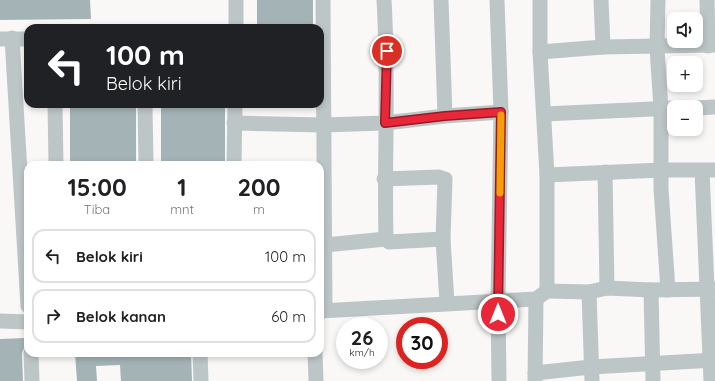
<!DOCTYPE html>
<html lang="id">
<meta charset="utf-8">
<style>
body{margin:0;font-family:Quicksand,sans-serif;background:#f6f6f6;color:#202124;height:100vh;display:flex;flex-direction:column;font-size:15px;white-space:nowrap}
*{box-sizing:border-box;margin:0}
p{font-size:13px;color:#757577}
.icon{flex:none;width:22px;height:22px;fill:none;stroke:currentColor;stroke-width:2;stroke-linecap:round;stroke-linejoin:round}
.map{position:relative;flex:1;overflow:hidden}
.sheet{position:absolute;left:24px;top:161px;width:300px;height:196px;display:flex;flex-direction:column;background:#fff;border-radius:12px;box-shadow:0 2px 6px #0003}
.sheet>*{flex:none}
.guide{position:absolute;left:24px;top:24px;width:300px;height:84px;border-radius:12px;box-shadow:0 2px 6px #0003;background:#202124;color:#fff;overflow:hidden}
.buttons{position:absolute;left:667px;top:12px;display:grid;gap:8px}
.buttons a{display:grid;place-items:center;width:36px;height:36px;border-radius:8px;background:#fff;box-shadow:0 2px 6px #0003;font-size:20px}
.speed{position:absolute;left:336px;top:317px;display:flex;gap:8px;font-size:20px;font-weight:700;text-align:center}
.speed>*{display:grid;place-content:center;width:52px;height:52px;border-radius:50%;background:#fff;box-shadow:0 2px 6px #0003;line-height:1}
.speed small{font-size:10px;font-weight:400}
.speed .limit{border:6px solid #d22;background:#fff;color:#111}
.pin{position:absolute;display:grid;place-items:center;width:34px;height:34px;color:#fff;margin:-17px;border:2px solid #fff;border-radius:50%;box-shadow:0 1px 4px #0007}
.me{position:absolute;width:44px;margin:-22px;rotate:0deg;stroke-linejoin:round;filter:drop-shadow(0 0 3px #0008)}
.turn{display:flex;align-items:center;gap:14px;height:84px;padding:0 16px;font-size:18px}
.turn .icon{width:52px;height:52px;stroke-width:2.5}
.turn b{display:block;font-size:28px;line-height:34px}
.eta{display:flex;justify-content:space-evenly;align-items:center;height:68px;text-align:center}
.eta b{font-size:24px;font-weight:700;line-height:28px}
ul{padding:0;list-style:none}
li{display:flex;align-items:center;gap:12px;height:54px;margin:0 8px 6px;padding:0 8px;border:2px solid #e0e0e0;border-radius:12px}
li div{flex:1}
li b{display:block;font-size:15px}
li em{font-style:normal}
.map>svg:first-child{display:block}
.building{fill:#a4b3b5}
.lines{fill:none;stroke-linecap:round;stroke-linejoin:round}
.street{stroke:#bdc6c7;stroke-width:15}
.route-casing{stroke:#971a24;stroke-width:10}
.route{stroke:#e82838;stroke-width:7}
.slow{stroke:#f59e0b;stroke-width:7}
</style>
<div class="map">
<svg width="715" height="381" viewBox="0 0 715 381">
<rect width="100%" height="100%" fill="#f9f8f7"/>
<g class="building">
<polygon points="0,0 90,0 91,19 0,20"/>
<rect x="257" y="0" width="56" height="28"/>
<rect x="70" y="104" width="66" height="61"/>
<rect x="161" y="104" width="64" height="61"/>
<polygon points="25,338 25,346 22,353 23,381 0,381 0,339"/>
<polygon points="75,353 191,353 192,381 121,381 120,365 96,366 97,381 77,381"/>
</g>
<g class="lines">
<g class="street">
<polyline points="323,0 325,310"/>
<path d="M384 0C389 80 384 159 386 239"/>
<polyline points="441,0 445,116"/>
<polyline points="497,0 501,112 498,300 499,381"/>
<polyline points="540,0 540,52 547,175 547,291"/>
<polyline points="601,0 603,47"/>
<polyline points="658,0 657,48 661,109 661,189 668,290"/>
<polyline points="707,0 708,46"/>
<polyline points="236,28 236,0"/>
<polyline points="12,38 28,306"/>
<polyline points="0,39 28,39"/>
<polyline points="540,52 603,47 715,45"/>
<polyline points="55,104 56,165"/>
<polyline points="145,104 146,165"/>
<polyline points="696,108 715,107"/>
<polyline points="544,114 674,108"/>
<polyline points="234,123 323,125 385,123 445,116 501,112"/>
<polyline points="234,165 235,104"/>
<polyline points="702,171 711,381"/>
<polyline points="605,172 607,288"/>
<polyline points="547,175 662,170 715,170"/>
<polyline points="384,179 439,177 445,179 443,239 447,303"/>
<polyline points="325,245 386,239 389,242 443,239"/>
<polyline points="651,290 653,381"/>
<polyline points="547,291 589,292 607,288 651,290 715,289"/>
<polyline points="589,292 592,381"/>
<polyline points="320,311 536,299 547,291"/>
<polyline points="0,321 28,322"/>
<polyline points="31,353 32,381"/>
<polyline points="200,353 201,381"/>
<polyline points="315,353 316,381"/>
<polyline points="535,373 591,367 715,360"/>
<polyline points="535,381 536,299"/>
</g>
</g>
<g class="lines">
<g class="route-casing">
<polyline id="route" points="387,51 385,123 445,116 501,112 498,314"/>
</g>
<use href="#route" class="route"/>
<polyline class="slow" points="500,193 501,115"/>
</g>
</svg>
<div class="buttons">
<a><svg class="icon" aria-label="sound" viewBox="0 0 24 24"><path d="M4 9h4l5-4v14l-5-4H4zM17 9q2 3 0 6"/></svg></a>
<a>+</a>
<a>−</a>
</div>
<div class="speed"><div>26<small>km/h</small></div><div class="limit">30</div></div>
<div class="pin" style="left:387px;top:51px;background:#d93025"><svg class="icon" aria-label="arrive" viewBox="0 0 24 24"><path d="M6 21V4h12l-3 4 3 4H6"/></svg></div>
<svg class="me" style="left:498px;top:314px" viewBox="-20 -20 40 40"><circle r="17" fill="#e82838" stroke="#fff" stroke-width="3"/><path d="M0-11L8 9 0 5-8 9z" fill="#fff"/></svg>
<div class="guide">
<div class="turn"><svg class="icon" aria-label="left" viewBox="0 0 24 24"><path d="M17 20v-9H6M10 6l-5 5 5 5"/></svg><div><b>100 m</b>Belok kiri</div></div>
</div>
<section class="sheet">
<div class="eta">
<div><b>15:00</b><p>Tiba</p></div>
<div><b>1</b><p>mnt</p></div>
<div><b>200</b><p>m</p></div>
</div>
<ul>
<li><svg class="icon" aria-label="left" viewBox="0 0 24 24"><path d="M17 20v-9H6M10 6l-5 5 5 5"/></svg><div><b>Belok kiri</b></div><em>100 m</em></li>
<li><svg class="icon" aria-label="right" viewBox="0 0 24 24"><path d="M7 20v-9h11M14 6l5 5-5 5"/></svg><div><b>Belok kanan</b></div><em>60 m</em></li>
</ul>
</section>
</div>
